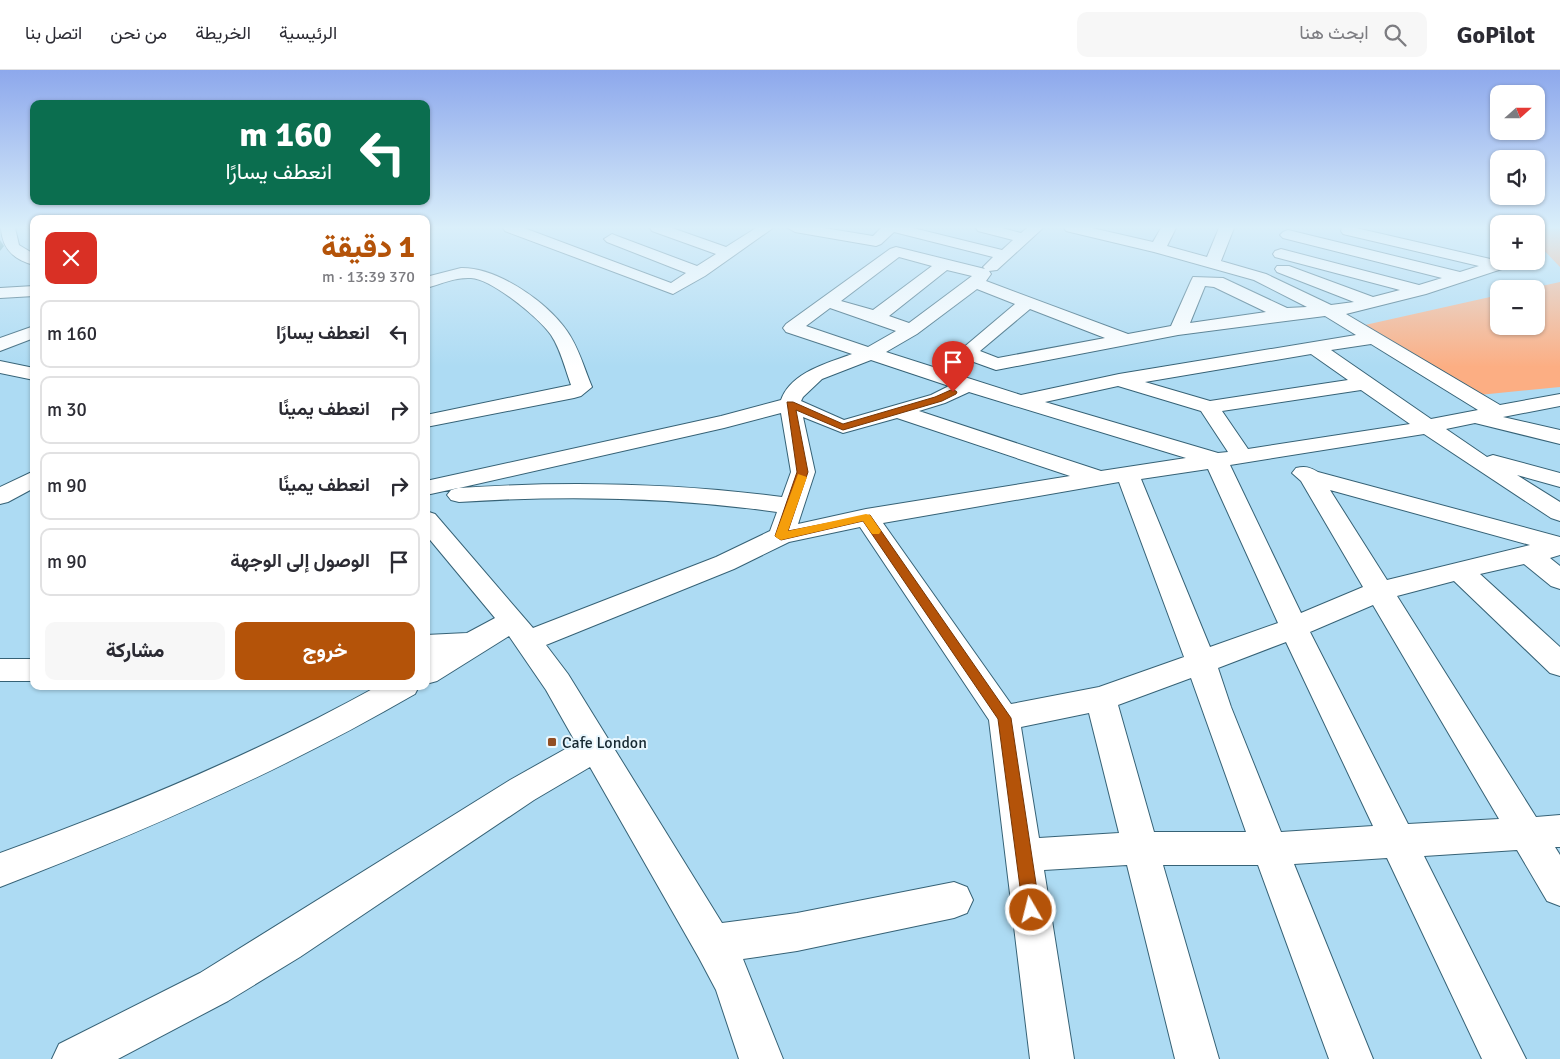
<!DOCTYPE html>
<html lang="ar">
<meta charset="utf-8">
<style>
body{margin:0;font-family:Signika,Vazirmatn,sans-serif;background:#f7f7f7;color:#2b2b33;direction:rtl;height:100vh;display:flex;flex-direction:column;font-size:19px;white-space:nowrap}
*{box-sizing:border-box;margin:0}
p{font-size:16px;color:#7c7c81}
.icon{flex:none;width:28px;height:28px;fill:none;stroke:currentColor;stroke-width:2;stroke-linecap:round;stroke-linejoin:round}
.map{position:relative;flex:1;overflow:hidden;direction:ltr}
.details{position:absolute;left:30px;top:145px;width:400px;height:475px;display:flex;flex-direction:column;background:#fff;border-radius:10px;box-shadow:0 1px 4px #0004;direction:rtl}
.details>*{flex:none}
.top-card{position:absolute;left:30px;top:30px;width:400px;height:105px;border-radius:10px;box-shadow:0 1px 4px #0004;direction:rtl;background:#0b6e4f;color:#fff;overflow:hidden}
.needle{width:32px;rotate:69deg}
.buttons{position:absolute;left:1490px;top:15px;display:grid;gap:10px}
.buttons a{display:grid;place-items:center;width:55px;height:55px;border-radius:10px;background:#fff;box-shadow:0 1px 4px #0004;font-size:25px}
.pin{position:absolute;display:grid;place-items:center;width:42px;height:42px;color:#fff;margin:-51px -21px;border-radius:50% 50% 50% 0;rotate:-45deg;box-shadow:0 0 5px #0007}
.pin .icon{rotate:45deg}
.me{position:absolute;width:55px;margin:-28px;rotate:352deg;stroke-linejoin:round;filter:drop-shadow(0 0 4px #0008)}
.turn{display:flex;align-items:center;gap:18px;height:105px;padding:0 15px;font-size:22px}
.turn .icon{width:65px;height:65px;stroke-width:2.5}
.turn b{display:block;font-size:35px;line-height:42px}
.round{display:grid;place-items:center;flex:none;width:52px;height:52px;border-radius:10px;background:#f7f7f7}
.summary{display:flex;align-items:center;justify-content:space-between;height:85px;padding:0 15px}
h1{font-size:30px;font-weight:800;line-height:38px;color:#b45309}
.action{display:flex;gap:10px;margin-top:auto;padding:10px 15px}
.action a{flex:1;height:58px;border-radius:10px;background:#b45309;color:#fff;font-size:20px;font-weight:800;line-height:58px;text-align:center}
.action a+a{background:#f7f7f7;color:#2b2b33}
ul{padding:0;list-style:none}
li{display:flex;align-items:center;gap:15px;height:68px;margin:0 10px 8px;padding:0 5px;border:2px solid #e1e1e2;border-radius:10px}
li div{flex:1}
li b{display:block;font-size:19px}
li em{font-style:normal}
header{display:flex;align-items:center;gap:30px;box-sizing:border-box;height:70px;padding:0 25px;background:#fff;border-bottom:1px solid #e1e1e2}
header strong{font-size:24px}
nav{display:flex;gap:28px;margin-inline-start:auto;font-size:18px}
.search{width:350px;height:45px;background:#f7f7f7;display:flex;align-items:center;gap:12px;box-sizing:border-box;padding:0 18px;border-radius:10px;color:#7c7c81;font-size:19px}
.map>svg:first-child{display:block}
.green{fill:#fcae83}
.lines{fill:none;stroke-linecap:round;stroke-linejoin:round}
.minor-casing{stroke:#366276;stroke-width:2}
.minor{fill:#fff;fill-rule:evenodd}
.shaded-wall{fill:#3e8692}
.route{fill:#b45309;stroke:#753606}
.slow{fill:#f59e0b}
.poi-dot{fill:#924e23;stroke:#e9f7fe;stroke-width:2}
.labels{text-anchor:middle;stroke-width:4;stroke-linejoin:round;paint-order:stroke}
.near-poi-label{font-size:16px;fill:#172932;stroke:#e9f7fe;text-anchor:start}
</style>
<header>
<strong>GoPilot</strong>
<div class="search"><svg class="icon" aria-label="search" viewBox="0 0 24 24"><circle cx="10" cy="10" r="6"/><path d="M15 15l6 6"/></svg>ابحث هنا</div>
<nav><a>الرئيسية</a><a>الخريطة</a><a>من نحن</a><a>اتصل بنا</a></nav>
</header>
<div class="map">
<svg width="1560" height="989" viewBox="0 0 1560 989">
<rect width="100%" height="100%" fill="#addbf3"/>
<g class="green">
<polygon points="1536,158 1560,158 1560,197 1536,172"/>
<polygon points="1560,212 1560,317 1469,326 1365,255 1499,225 1499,256 1536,256 1536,219 1528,219"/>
</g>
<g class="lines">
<g class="minor-casing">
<g id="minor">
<path d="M1 158H15L19 175 34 184V195C14 190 2 179 1 158Z"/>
<polygon points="503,158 524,158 671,213 686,203 607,172 604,169 612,164 617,166 697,196 716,184 652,161 650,158 672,158 726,177 756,158 773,158 705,206 673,224 505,161"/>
<path d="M788 158H824L873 166 881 158H913L1002 180 1013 170 978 161 976 158H1002L1021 163 1027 158H1043L997 200 989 201 991 204 986 211 1128 264 1171 256 1191 211 1193 207 1223 208 1287 238 1307 237 1254 210 1154 182 1066 161 1064 158H1092L1153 172 1161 158H1176L1167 176 1207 187 1219 158H1234L1221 191 1266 204 1331 235 1354 232 1277 202 1275 199 1277 196H1289L1373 227 1400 220 1275 187 1273 184 1275 181 1281 179 1419 215 1442 208 1283 168 1280 165 1283 162 1288 160 1460 202 1479 196 1343 164 1341 161 1342 158H1356L1499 191H1519L1517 194 1426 224 1346 244 1500 335 1560 324V336L1503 347 1560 360V374L1475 353 1446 359 1487 387 1493 385 1560 403V417L1517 405 1560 432V451L1551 448 1424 364 1230 395 1301 543 1363 517 1301 411 1292 403 1296 398C1305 396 1310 397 1318 402L1560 467V485L1550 488 1560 496V519L1551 516 1524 494 1480 504 1560 577V606L1550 603 1454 511 1397 526 1536 747 1560 745V777H1555L1560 785V836L1547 831 1517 780 1424 786 1526 989H1482L1387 788 1294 794 1373 989H1329L1258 795H1163L1219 989H1175L1127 795 1044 800 1074 989H1030L989 650 860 457 789 472 734 499 546 575 568 604 722 853 797 843 954 812 967 817 973 830 967 843 954 848 797 881 743 889 783 989H739L716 920 699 888 590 697 534 730 300 887 228 931 118 989H52L59 974 200 903 510 710 576 673 546 620 509 566 437 611 426 614V588L429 587H426V565L467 563 495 548 426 465V441L435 444 533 558 716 487 770 461 777 442C671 427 566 425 459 432L451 430 447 425 451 420 458 418 426 425V411L721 346 781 330C791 302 828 293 852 284L786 262 783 258 786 254 890 179 896 177 985 199 983 197 993 187 894 162 881 174 876 176 795 162ZM899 187 932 196 873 240 841 231ZM947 200 972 206 909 253 889 246ZM1205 216 1214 217 1266 242 1190 253ZM977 219 1015 234 957 283 960 287 996 300 1178 265 1325 246 1356 265 1119 304 1021 325 886 282 917 264ZM830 238 896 261 868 277 806 256ZM1030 239 1105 268 998 288 980 281ZM1371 274 1478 340 1431 349 1331 280ZM1311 284 1348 310 1210 331 1145 312ZM871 290 949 316 931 325 844 350 801 331 803 327 822 309ZM1118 316 1201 341 1228 382 1218 383 1045 332ZM1361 320 1410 354 1248 379 1222 341ZM969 322 1186 388 1101 401 919 341 945 333ZM781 343 791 402 782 427C675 413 567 411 459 418L724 358ZM803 347 843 363 897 348 1070 406 866 439 798 454 815 402ZM1208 399 1278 553 1210 577 1141 409ZM1119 412 1184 587 1099 617 1011 634 883 453ZM1330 420 1530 475 1387 510ZM1373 535 1499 749 1408 754 1310 562ZM1286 572 1373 756 1281 762 1231 637 1218 598ZM1191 608 1246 762H1154L1118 635ZM1089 643 1119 763 1039 768 1021 657Z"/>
<path d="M461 198C497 197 547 232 567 261 579 278 584 298 592 317L581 326 574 328 426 357V345L571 315C565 299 561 280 551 265 539 248 492 209 471 208 455 207 441 214 426 218V207Z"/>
<polygon points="34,216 34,226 0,228 0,218"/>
<polygon points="34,256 34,268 0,281 0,268"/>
<polygon points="0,291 34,298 34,310 0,303"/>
<polygon points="34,401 34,418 8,432 0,434 0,417"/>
<rect x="0" y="589" width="34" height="22"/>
<path d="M378 616H419L415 624C282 701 143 762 0 817V783C130 736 257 683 378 616Z"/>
</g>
</g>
<use href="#minor" class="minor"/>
</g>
<polygon class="shaded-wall" points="0,170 4,176 0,181"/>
<linearGradient id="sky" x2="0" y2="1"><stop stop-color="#8da8ec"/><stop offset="0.53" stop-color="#daeffa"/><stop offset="1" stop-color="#daeffa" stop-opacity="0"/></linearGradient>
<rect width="1560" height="297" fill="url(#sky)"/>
<polygon class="route" points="953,319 957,322 956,324 942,331 843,360 796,340 808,402 788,461 870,445 1011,648 1040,840 1037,846 1031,848 1026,846 1023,840 998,649 863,451 781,470 775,466 797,402 787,332 793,332 843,354 935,327"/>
<polygon class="slow" points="798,404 807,407 788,461 866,444 870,445 881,461 879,464 872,464 863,451 781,470 777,468 775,466"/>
<rect class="poi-dot" x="547" y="667" width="10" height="10" rx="2.5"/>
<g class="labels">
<g class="near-poi-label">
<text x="562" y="678">Cafe London</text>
</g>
</g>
</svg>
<div class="buttons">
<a><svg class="needle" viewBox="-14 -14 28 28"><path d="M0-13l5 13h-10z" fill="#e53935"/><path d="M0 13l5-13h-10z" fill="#7c7c81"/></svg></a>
<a><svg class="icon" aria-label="sound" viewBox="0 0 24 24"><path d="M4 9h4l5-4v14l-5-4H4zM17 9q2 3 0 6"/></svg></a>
<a>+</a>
<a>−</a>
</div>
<div class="pin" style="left:953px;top:322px;background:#d93025"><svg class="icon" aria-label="arrive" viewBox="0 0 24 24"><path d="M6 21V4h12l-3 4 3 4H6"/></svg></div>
<svg class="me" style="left:1031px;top:840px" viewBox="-20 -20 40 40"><circle r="17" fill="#b45309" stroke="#fff" stroke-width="3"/><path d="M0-11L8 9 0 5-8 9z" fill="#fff"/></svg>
<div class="top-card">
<div class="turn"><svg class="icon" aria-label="left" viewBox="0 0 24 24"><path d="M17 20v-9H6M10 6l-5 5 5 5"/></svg><div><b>160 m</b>انعطف يسارًا</div></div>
</div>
<section class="details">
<div class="summary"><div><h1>1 دقيقة</h1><p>370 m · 13:39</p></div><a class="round" style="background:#d93025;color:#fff"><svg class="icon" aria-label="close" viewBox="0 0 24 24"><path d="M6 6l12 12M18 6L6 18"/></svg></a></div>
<ul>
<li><svg class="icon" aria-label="left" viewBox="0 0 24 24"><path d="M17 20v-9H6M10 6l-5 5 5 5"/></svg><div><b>انعطف يسارًا</b></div><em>160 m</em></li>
<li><svg class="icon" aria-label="right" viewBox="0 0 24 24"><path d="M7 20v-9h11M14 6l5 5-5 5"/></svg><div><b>انعطف يمينًا</b></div><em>30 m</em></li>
<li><svg class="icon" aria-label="right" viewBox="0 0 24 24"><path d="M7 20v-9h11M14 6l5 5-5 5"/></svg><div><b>انعطف يمينًا</b></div><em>90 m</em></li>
<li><svg class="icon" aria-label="arrive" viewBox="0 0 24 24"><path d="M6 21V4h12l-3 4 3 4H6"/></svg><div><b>الوصول إلى الوجهة</b></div><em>90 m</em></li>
</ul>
<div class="action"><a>خروج</a><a>مشاركة</a></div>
</section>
</div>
